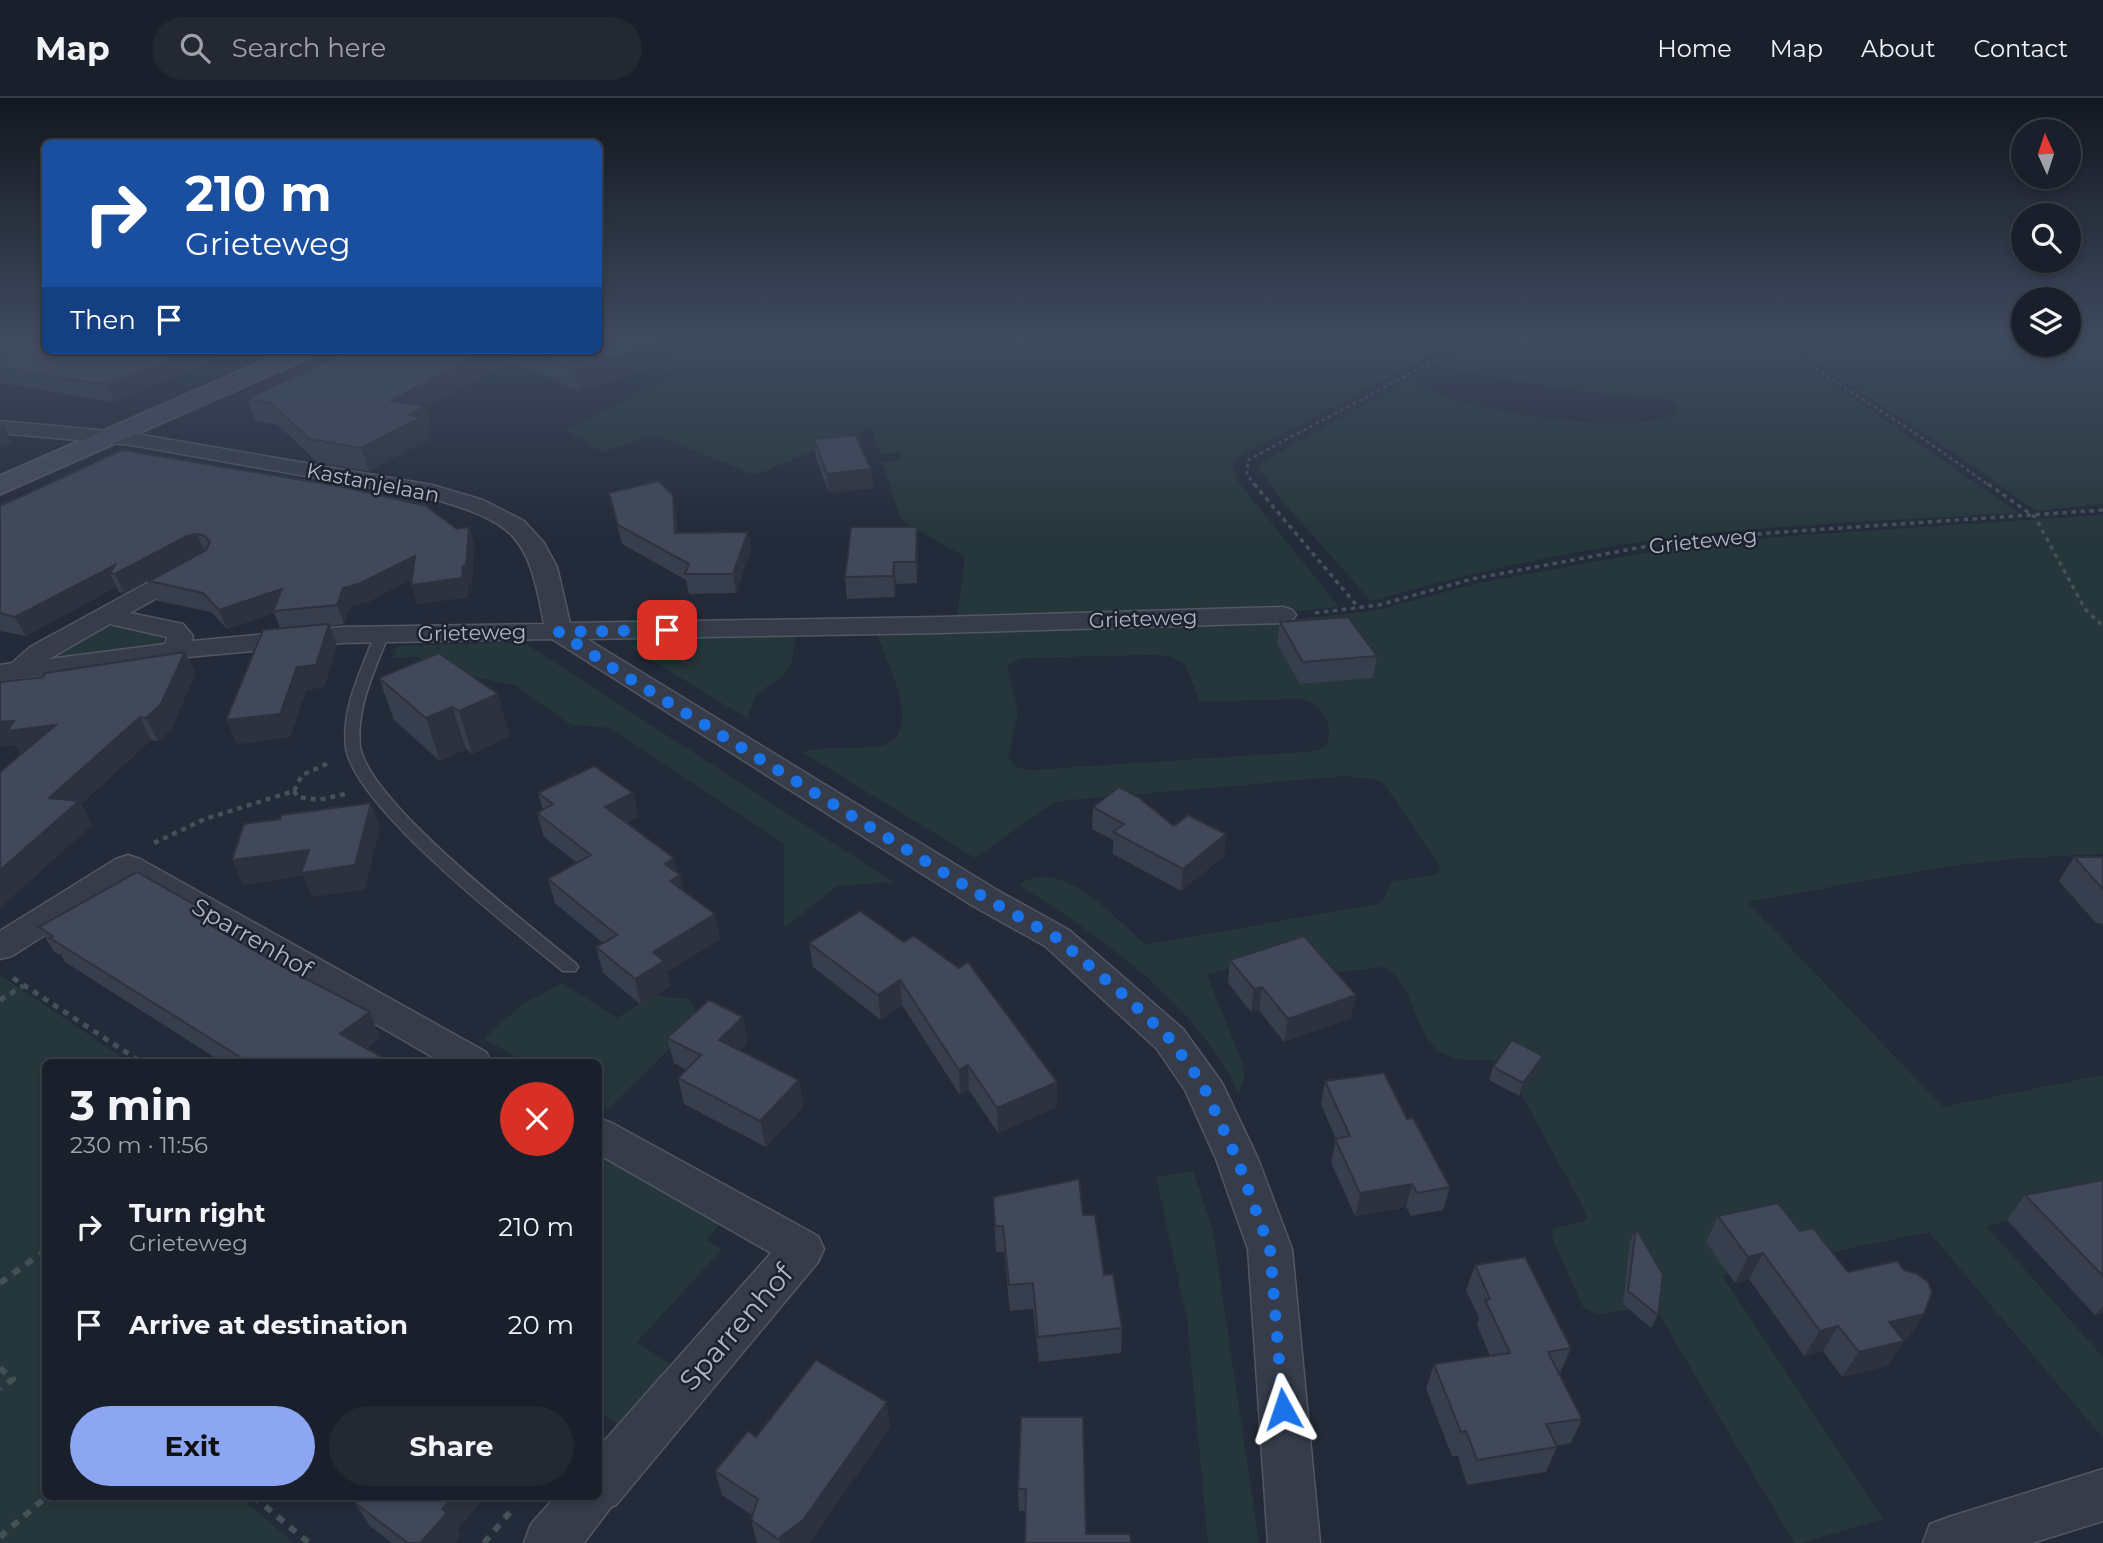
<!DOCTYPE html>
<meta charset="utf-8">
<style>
body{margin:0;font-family:Montserrat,sans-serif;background:#232833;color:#f1f3f6;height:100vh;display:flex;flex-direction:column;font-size:26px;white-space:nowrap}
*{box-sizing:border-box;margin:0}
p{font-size:23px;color:#9fa3a9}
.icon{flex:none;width:38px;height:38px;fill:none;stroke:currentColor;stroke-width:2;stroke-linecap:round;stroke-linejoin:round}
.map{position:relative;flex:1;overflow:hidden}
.drawer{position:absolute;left:42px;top:961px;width:560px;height:441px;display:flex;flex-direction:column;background:#1a202b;border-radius:10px;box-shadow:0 4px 10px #0003,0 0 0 2px #383e47}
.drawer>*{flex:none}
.banner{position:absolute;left:42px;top:42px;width:560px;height:214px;border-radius:10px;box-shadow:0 4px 10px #0003,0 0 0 2px #383e47;background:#1a4fa0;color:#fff;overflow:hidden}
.needle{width:46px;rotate:357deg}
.fabs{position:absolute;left:2011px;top:21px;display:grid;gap:14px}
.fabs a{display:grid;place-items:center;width:70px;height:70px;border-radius:50%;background:#1a202b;box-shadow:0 4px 10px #0003,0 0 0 2px #383e47;font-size:35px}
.pin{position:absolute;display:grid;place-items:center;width:60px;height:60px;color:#fff;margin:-30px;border-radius:14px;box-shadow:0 4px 10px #0006}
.me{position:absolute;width:77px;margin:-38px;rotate:355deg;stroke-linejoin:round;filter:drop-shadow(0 0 5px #0008)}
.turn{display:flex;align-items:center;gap:24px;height:147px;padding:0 28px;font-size:32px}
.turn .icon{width:91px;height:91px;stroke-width:2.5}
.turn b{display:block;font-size:49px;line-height:60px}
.then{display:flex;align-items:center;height:66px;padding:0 28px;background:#0003;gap:14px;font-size:26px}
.round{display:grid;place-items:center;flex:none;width:74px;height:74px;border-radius:37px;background:#232833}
.head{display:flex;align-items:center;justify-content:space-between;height:119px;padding:0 28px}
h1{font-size:42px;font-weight:700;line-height:52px}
.button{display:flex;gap:14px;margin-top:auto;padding:14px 28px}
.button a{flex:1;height:80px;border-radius:42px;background:#8ca6f1;color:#111;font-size:28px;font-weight:700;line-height:80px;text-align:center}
.button a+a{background:#232833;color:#f1f3f6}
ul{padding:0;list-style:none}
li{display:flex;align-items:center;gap:21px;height:98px;padding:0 28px}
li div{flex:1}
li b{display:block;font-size:26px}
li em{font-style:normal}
header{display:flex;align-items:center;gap:42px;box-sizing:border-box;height:98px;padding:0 35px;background:#1a202b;border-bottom:2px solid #383e47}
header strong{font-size:33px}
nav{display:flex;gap:38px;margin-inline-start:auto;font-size:24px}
.search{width:490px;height:63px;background:#232833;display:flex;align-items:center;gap:18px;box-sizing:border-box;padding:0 24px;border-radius:38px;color:#9fa3a9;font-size:26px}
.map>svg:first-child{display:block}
.green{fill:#26373b;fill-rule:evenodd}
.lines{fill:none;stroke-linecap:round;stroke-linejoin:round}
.lane-casing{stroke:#525764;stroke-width:3}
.street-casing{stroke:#525764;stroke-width:3}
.secondary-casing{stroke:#525764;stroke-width:4}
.path-far4{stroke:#435257;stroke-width:2.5;stroke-dasharray:3.5 3.5;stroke-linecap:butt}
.path-far3{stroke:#435257;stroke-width:3.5;stroke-dasharray:4.5 4.5;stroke-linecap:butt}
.path-far2{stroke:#435257;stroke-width:4.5;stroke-dasharray:5 5;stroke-linecap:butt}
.path-far1{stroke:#435257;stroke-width:5;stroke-dasharray:6 6;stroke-linecap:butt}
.path{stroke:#435257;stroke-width:6;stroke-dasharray:8 8;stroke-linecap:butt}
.lane{fill:#373c4a;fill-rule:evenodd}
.street{fill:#373c4a;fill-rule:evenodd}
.secondary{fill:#454b5c;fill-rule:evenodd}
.wall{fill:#373e4d}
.shaded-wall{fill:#2d323e}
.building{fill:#404859;stroke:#2d323e;stroke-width:2}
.route{stroke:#1a73e8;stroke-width:12;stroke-dasharray:0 21.6}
.labels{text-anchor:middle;stroke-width:5;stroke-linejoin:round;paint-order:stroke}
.far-street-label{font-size:21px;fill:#b2b7c5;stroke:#1c222e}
.street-label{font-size:24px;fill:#b2b7c5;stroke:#1c222e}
.near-street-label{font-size:28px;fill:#b2b7c5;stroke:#1c222e}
</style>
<header>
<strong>Map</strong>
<div class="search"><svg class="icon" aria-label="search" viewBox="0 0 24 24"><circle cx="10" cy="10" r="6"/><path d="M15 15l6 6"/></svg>Search here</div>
<nav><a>Home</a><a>Map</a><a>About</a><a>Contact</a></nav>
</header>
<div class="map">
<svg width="2103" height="1445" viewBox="0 0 2103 1445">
<rect width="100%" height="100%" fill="#232a39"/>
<g class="green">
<polygon points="637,240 1463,240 1235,361 1233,369 1237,382 1339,509 1277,515 957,519 965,459 906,425 900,418 882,364 901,362 898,355 880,356 871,330 755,377 655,337 603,354 564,332 677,277 619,248"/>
<path d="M1490 240H1761L1808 269 2019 415C1895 422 1770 426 1647 443 1553 456 1462 477 1371 503L1283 404 1258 370 1262 364 1442 264ZM1440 265 1461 273 1580 293 1670 302 1677 307 1678 314C1641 342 1455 313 1418 287L1419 281Z"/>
<polygon points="1778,240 2023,240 2023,247 2068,247 2069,240 2103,240 2103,406 2036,413 1946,350"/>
<path d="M2103 417V756L2019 760 1943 769 1747 804 1943 1009 2103 977V1101L1986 1128 2103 1259V1340L1929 1134 1722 1177 1883 1421 1802 1445H1794L1654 1208 1597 1216 1583 1209 1552 1139 1553 1130 1586 1123V1115L1505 966C1482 956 1463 969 1441 954 1412 934 1415 885 1384 869L1289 879 1272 858 1207 877 1242 964 1245 980 1239 994C1192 902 1104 841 1019 787 1059 756 1115 820 1144 845L1150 846 1377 806 1383 801 1393 783 1434 777 1440 773 1439 767 1384 686 1373 681 1345 678 1059 703 1050 707 975 760 802 654C825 648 849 651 872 649 932 645 886 565 877 536L1288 522 1374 513 1479 485 1659 452 1774 439ZM1148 557 1168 558 1186 567 1200 604 1298 601C1304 602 1309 602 1314 606 1329 617 1337 645 1318 653L1031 672C1020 671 1013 669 1008 658L1018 616 1007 570 1012 564 1023 560Z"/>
<polygon points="119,527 159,534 164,546 46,560 101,530"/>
<path d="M796 538C794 546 794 557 791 565 779 592 755 581 748 621L630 549 650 539Z"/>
<polygon points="492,545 526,546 893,784 837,788 784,830 784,746 611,630 571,627 515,587 445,574 417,559 394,559 397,548"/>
<polygon points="0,877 129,964 46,964 46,1398 239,1398 294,1445 0,1445"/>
<polygon points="562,885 617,920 654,897 690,902 699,922 607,1012 599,1006 598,964 525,964 484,941 521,907"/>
<polygon points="598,1050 724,1122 706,1142 722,1151 637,1244 674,1269 622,1329 599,1313"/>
<polygon points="1193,1073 1213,1134 1259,1445 1208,1445 1187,1221 1156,1079"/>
</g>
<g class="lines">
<g class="lane-casing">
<path id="lane" d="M382 532 389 536C375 571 356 610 360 648 368 704 528 826 575 865L578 869 575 873H563C514 833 353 708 346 649 341 610 362 571 375 536Z"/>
</g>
<g class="street-casing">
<g id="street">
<path d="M0 323 131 335 432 387 483 402 524 423 544 445 557 469 570 525 940 519 1283 509 1292 512 1296 517 1292 522 1283 525 940 535 587 541 997 792 1069 832 1183 931 1222 985 1258 1061 1292 1151 1320 1445H1268L1248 1151 1216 1061 1185 992 1157 951 1045 848 973 808 552 541 342 545 176 560 0 583V567L12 565 30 549 182 466 191 464 200 466 203 471 200 476 130 515 183 526 193 538 192 543 342 529 544 526C528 438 517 425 430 400L131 347 0 335ZM110 526 167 539 165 546 49 561Z"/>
<polygon points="128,757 140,761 486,954 491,964 441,964 129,783 12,858 0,861 0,833 116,761"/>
<polygon points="598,1020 612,1025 818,1138 824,1151 818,1164 616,1407 611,1409 584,1445 524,1445 531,1426 556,1398 598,1398 598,1350 771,1155 598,1056"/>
<polygon points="2103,1371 2103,1423 2032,1445 1923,1445 1930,1426 1949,1419"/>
</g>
</g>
<g class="secondary-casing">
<polygon id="secondary" points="289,252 318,252 315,257 0,396 0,378"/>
</g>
<g class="path-far4">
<polyline points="1768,240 1915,335 1990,388"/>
<polyline points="1255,388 1247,376 1248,362 1476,240"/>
</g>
<g class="path-far3">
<polyline points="1254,386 1359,510"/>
<polyline points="1988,386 2035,419 2085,511 2103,528"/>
<polyline points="1315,515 1379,507 1472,481 1653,447 1768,435 2103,412"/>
</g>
<g class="path-far2">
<polyline points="294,693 298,699 319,702 345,696"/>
<polyline points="154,745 205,721 294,693 302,677 331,664"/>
</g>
<g class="path-far1">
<polyline points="13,880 141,964"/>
<polyline points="0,902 23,888"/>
</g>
<g class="path">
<polyline points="0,1185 46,1152"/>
<polyline points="0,1270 13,1281 0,1291"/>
<polyline points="253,1398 309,1445"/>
<polyline points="0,1439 47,1398"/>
<polyline points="484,1445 515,1408"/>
</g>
<use href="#lane" class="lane"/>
<use href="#street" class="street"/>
<use href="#secondary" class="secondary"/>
</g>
<g class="wall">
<polygon points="0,240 46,252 237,252 114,304 0,285"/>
<polygon points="352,252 598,252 671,264 579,293 511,264 426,309 432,331 427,334 429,342 369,373 318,365 278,327 255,323 247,301"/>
<polygon points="814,341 871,371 873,390 829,395 816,360"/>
<polygon points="609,395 676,415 677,435 748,434 751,452 736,495 689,496 686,482 622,446"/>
<polygon points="0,408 457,431 469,429 474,447 472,487 468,487 468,499 417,506 411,481 368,504 350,509 344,526 330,528 337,548 324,589 306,592 290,639 237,646 280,530 274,515 227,531 211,514 158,503 149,483 200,456 195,457 124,495 119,494 116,489 26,538 0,533"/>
<polygon points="918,449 917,485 896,486 895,499 847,501 845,479"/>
<polygon points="1280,524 1377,558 1373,580 1300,586 1277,546"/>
<polygon points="185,554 195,576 172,629 158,643 151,642 81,706 92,727 22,656 20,656 16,647 43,579"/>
<polygon points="439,555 510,638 472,656 466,651 440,663 394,622 379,580"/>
<polygon points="538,695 633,695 638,719 627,725 680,777 684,793 720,841 667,874 670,888 641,907 603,875 596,849 603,845 555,805 548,781 577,765 544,739 537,715 543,712"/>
<polygon points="1093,709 1174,728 1226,736 1224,758 1181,793 1113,756 1113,742 1092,731"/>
<polygon points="2074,759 2103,759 2103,826 2096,825 2059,783"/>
<polygon points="204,812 211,828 380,939 366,951 391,964 222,964 65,864 61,857 54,854 39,829"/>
<polygon points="860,813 1057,984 1057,1009 998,1035 969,992 960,997 902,907 881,922 813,869 809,845"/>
<polygon points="1230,862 1351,920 1284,944 1259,912 1251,914 1228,885"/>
<polygon points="667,940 748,944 740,952 804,1008 766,1049 684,1006 678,980 686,972 674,965"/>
<polygon points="1543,958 1539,971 1519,998 1489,982 1493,969"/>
<polygon points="1325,983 1407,1021 1450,1089 1443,1112 1411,1118 1406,1109 1355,1118 1331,1064 1336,1041 1321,1006"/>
<polygon points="2103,1082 2103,1215 2095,1217 2007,1122 2025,1097"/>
<polygon points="993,1099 1083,1117 1122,1230 1121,1255 1039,1264 1033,1211 1010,1213 1004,1154 996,1154"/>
<polygon points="1718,1118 1800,1133 1848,1174 1924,1216 1907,1241 1903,1242 1887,1268 1842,1279 1823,1253 1804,1258 1749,1181 1735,1185 1706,1144"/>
<polygon points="1636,1130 1658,1217 1651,1230 1623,1206 1630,1143"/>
<polygon points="1475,1167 1571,1250 1560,1276 1559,1276 1582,1321 1571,1345 1556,1348 1557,1349 1546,1374 1467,1387 1458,1358 1452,1358 1426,1291 1434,1266 1490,1258 1477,1227 1479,1220 1466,1192"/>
<polygon points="1021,1319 1086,1436 1025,1445 1026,1413 1019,1413 1018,1391"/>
<polygon points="890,1329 809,1445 757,1445 751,1422 752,1417 722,1397 715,1373 756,1339"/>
<polygon points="361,1398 487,1398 457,1431 460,1438 454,1445 392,1445 370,1428 355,1405"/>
</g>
<g class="shaded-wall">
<polygon points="667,243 671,264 579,293 574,272"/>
<polygon points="194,252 237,252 114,304 107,287"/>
<polygon points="488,252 508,252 511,264 426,309 432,331 427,334 429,342 369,373 361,350 391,303"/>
<polygon points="4,328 12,345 0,350 0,330"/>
<polygon points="871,371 873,390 829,395 827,376"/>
<polygon points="673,397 676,415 679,454 675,435"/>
<polygon points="469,429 474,447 472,487 468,487 468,499 417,506 411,487 463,468"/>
<polygon points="917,429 918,449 917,485 916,464"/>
<polygon points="748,434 751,452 736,495 733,476"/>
<polygon points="197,436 205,454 195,457 124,495 115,476 110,475 116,489 26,538 15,519 115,467 187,438"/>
<polygon points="415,458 421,477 368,504 350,509 344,526 337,507 343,490"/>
<polygon points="894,464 896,486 895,499 893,478"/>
<polygon points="282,491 273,513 274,515 227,531 219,512"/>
<polygon points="329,526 337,548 324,589 306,592 290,639 237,646 226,622 297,569"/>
<polygon points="185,554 195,576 172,629 158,643 146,620"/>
<polygon points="498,596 510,638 472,656 459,613"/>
<polygon points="452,609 466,651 440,663 426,620"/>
<polygon points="140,619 151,642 81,706 92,727 0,810 0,772 49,700"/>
<polygon points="14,623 56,627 68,650 20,656 16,647 0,649 0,624"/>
<polygon points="633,695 638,719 611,733 605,709"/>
<polygon points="371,705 380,729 365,792 312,799 303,778 243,787 232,762 309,752"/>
<polygon points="1226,736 1224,758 1181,793 1183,771"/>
<polygon points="674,760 678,778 680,777 686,802 676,808 665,766"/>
<polygon points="204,812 216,836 194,818"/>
<polygon points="715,816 720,841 667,874 670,888 641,907 635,881 653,854"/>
<polygon points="900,882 902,907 881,922 878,897"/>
<polygon points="1262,889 1259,912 1251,914 1254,891"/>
<polygon points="1356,897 1351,920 1284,944 1288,921"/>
<polygon points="370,914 380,939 351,961 340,936"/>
<polygon points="743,919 748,944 724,967 719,942"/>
<polygon points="1543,958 1539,971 1519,998 1523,985"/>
<polygon points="968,967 969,992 960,997 959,972"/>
<polygon points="799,982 804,1008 766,1049 760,1023"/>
<polygon points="1057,984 1057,1009 998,1035 997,1010"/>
<polygon points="1412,1086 1406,1109 1355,1118 1360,1095"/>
<polygon points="1763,1155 1749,1181 1735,1185 1748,1159"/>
<polygon points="2103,1208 2103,1215 2095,1217"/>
<polygon points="1924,1216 1907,1241 1873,1250 1889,1224"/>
<polygon points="1838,1228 1823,1253 1804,1258 1820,1233"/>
<polygon points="1904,1243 1887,1268 1842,1279 1859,1254"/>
<polygon points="887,1304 890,1329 809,1445 780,1445 778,1441"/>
<polygon points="453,1398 487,1398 457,1431 460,1438 454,1445 420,1445 442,1411"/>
</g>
<g class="building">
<polygon points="0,240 46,240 46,252 194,252 107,287 0,270"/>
<polygon points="598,240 649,240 667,243 574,272 528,252 598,252"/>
<polygon points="352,252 488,252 391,303 426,308 409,317 422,319 361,350 310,341 270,305 247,301"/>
<polygon points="855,337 871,371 827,376 814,341"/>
<polygon points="122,352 343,389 422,407 422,405 457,431 469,429 466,468 463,468 462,480 411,487 415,458 361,485 343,490 337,507 273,513 282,491 219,512 203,495 149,483 206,452 210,444 205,438 197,436 187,438 115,476 110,475 115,467 15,519 0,515 0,408"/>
<polygon points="658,383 673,397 675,435 748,434 733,476 685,476 689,466 618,427 609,395"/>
<polygon points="851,429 917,429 916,464 894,464 893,478 845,479"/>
<polygon points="1348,519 1377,558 1303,564 1280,524"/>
<polygon points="329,526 316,567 297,569 280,616 226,622 263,532"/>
<polygon points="185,554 161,606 146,620 140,619 49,700 79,703 0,772 0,674 56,627 7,633 14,623 0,624 0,584 43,579 45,575"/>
<polygon points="439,555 498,596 459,613 452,609 426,620 379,580"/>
<polygon points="594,668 633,695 605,709 674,760 665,766 680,777 670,783 715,816 653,854 664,863 635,881 596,849 617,837 548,781 591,757 537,715 553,706 538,695"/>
<polygon points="1119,689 1138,699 1174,728 1188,717 1226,736 1183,771 1113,734 1124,726 1093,709"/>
<polygon points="371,705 355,767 301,775 309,752 232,762 244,726 280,721 281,717"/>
<polygon points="2074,759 2103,759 2103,791"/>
<polygon points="137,774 204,812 194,818 289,872 370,914 340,936 391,964 233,964 240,959 50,840 53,838 39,829"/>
<polygon points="860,813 904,844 914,838 959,870 968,864 1057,984 997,1010 968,967 959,972 900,882 878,897 809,845"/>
<polygon points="1304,838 1356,897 1288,921 1262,889 1254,891 1230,862"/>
<polygon points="709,902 743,919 719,942 799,982 760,1023 678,980 701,957 667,940"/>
<polygon points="1512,942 1543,958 1523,985 1493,969"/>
<polygon points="1384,975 1407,1021 1413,1020 1450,1089 1417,1095 1412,1086 1360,1095 1335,1041 1350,1038 1325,983"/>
<polygon points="1079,1081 1083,1117 1095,1117 1104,1177 1113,1176 1122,1230 1038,1239 1033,1185 1009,1187 1003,1128 995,1128 993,1099"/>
<polygon points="2103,1082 2103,1178 2025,1097"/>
<polygon points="1778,1105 1800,1133 1813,1130 1848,1174 1897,1163 1904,1172 1917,1176 1928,1184 1932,1194 1924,1216 1889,1224 1904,1243 1859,1254 1838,1228 1820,1233 1763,1155 1748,1159 1718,1118"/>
<polygon points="1636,1130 1663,1177 1658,1217 1628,1193"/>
<polygon points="1525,1159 1571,1250 1548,1254 1582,1321 1546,1326 1557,1349 1477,1362 1466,1333 1461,1334 1434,1266 1510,1255 1485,1202 1490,1201 1475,1167"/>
<polygon points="816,1262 887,1304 803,1422 778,1441 751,1422 758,1401 715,1373 748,1333 756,1339"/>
<polygon points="1021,1319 1083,1319 1086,1436 1130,1436 1131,1445 1025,1445 1026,1391 1018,1391"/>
<polygon points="361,1398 453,1398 442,1411 447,1415 420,1445 408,1445 355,1405"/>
</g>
<linearGradient id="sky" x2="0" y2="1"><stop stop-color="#13171f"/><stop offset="0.54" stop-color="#3f4a5f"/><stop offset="1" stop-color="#3f4a5f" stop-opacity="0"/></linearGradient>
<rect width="2103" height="442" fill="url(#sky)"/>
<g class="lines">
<polyline class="route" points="667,532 559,534 611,569 985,800 1057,840 1126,899 1170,941 1202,985 1237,1061 1270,1151 1283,1311"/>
</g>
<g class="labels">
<g class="far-street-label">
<text transform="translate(373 385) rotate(11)" y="7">Kastanjelaan</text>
<text transform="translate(1703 443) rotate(-6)" y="7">Grieteweg</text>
<text transform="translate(1143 521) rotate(-2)" y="7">Grieteweg</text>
<text transform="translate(472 535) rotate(-1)" y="7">Grieteweg</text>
</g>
<g class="street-label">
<text transform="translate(252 840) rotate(30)" y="8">Sparrenhof</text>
</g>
<g class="near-street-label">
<text transform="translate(736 1229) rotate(-49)" y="10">Sparrenhof</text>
</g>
</g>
</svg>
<div class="fabs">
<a><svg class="needle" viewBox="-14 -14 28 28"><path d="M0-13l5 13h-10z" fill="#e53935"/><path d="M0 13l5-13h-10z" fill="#9fa3a9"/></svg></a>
<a><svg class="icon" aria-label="search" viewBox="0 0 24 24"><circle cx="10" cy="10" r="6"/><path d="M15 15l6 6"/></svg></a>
<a><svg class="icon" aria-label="layers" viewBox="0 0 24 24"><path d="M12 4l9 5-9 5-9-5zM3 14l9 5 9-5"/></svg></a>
</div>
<div class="pin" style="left:667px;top:532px;background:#d93025"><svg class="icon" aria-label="arrive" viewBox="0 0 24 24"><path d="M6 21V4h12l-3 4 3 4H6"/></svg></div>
<svg class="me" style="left:1283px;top:1311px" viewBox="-20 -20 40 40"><path d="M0-17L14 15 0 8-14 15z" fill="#1a73e8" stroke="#fff" stroke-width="4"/></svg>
<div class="banner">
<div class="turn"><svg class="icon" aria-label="right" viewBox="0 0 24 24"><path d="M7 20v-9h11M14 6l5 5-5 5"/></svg><div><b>210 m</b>Grieteweg</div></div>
<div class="then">Then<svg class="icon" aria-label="arrive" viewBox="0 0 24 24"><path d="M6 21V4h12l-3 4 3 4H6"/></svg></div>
</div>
<section class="drawer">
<div class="head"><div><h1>3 min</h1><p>230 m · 11:56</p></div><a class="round" style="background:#d93025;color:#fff"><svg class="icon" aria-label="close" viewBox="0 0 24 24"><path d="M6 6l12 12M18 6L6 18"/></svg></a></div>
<ul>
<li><svg class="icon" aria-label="right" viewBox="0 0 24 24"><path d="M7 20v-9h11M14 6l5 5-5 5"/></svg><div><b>Turn right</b><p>Grieteweg</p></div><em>210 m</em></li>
<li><svg class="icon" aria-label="arrive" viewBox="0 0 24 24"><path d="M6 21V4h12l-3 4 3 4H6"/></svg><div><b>Arrive at destination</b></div><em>20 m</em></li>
</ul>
<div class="button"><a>Exit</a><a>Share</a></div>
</section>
</div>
